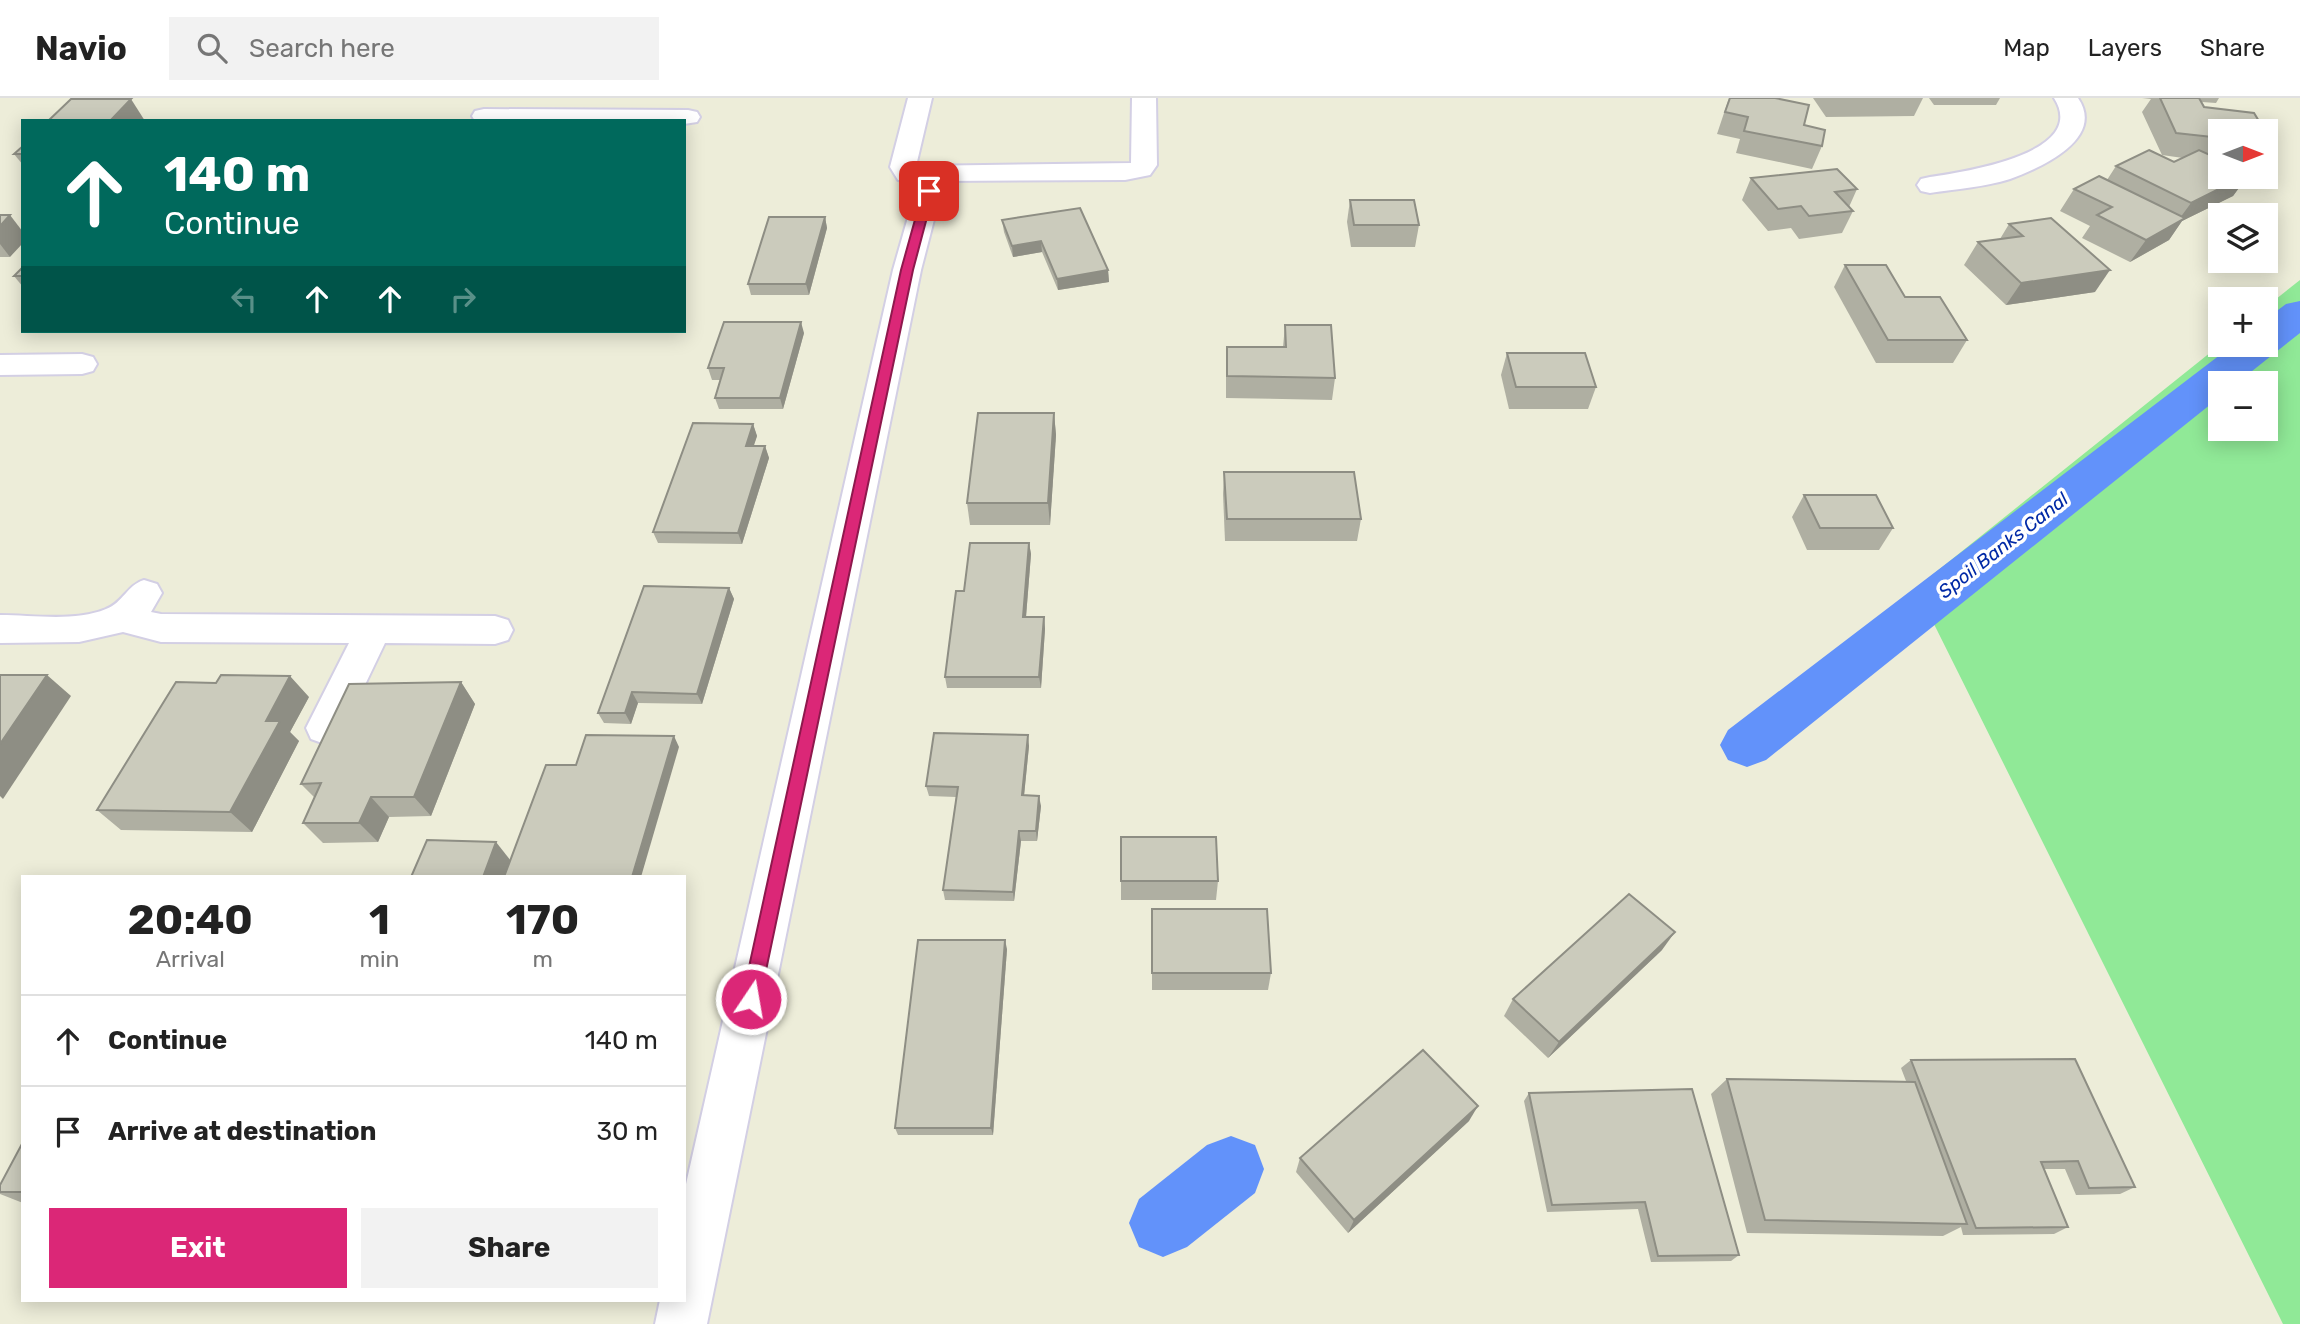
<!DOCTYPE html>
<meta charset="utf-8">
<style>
body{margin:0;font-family:Rubik,sans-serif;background:#f2f2f2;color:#222;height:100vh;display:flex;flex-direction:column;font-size:26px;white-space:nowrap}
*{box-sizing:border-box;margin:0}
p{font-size:23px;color:#767676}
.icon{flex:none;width:38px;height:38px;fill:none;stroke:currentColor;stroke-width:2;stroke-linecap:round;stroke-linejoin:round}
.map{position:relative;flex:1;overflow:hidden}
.details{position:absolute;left:21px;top:777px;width:665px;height:427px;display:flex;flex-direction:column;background:#fff;border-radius:0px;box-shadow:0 4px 18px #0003}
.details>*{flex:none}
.banner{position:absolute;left:21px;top:21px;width:665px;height:214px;border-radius:0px;box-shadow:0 4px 18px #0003;background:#00695c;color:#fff;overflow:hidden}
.needle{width:46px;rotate:90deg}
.tools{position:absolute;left:2208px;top:21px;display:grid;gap:14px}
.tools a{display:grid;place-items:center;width:70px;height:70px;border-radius:0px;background:#fff;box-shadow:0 4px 18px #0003;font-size:35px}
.pin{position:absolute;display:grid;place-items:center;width:60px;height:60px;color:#fff;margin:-30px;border-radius:14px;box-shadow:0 4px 10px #0006}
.me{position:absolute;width:77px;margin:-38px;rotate:12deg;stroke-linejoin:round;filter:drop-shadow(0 0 5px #0008)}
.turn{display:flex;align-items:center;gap:24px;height:147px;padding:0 28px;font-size:32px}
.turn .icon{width:91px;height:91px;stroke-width:2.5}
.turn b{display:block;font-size:49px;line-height:60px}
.lanes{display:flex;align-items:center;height:66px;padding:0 28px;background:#0003;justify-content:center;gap:35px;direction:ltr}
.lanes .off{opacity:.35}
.eta{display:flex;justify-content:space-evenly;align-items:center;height:119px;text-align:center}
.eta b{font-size:42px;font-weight:700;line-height:49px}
.cta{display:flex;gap:14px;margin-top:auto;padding:14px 28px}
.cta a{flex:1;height:80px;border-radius:0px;background:#db2777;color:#fff;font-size:28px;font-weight:700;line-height:80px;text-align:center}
.cta a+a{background:#f2f2f2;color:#222}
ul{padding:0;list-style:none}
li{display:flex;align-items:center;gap:21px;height:91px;padding:0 28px;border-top:2px solid #e0e0e0}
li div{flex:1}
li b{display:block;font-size:26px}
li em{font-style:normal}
header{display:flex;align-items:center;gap:42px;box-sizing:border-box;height:98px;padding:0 35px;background:#fff;border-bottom:2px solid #e0e0e0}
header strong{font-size:33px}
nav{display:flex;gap:38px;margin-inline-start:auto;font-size:24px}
.search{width:490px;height:63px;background:#f2f2f2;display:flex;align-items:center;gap:18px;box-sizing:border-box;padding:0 24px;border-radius:0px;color:#767676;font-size:26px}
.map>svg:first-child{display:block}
.green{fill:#90e997;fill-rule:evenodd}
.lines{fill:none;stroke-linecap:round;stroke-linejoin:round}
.canal{fill:#6292fa;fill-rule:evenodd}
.minor-casing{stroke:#d3cfe4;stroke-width:4}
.minor{fill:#fff;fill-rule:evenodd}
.wall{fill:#afafa2}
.shaded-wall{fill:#8e8e84}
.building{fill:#cbcbbc;stroke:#8e8e84;stroke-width:2}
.route{fill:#db2777;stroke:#8e194d;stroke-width:2}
.labels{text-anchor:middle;stroke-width:7;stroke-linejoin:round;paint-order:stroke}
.water-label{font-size:19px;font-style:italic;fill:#0129a6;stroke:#fff}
</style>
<header>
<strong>Navio</strong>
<div class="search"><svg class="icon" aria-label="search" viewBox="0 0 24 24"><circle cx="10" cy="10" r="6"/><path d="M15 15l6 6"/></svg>Search here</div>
<nav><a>Map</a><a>Layers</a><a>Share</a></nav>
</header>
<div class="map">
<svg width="2300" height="1226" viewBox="0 0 2300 1226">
<rect width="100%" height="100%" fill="#ededd9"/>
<path class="green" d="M2300 182V1226H2283L1916 490 2221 246 2266 247V209ZM2221 285H2266V331H2221Z"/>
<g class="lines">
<g class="canal">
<polygon points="2300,203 2300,235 2237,285 2221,285 2221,298 1766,662 1747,669 1728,662 1720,647 1728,632 2233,247 2266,247 2266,221 2286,206"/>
<polygon points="1231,1038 1255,1047 1264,1071 1255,1095 1187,1149 1163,1159 1139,1149 1129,1125 1139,1101 1207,1047"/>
</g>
<g class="minor-casing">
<g id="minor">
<polygon points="908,0 932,0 916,68 1131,65 1132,0 1156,0 1157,67 1150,77 1125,82 944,83 921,172 707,1226 655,1226 660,1202 684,1202 684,1095 893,172 918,84 898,82 890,69"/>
<path d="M2054 0H2078C2106 41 2040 70 2010 81 1985 89 1956 91 1930 95L1921 93 1917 87 1921 81 1930 79C1962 74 2090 56 2054 0Z"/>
<polygon points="484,11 688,12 697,14 700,19 697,24 684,26 684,23 475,23 472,18 475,13"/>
<polygon points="82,256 93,259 97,266 93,273 82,276 0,277 0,257"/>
<path d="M144 482 157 486 162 495 151 514 161 516 495 518 508 522 513 532 508 542 495 546 385 545 339 641 325 646 311 641 306 630 349 545 161 544 123 534 79 544 0 545V517C33 517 75 524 106 511 123 505 127 487 144 482Z"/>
</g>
</g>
<use href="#minor" class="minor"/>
</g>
<g class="wall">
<polygon points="1729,0 1775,0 1804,27 1822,48 1812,71 1736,55 1740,41 1717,36"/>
<polygon points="1813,0 1923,0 1914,18 1826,19"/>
<polygon points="1929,0 2000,0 1996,7 1934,7"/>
<polygon points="2142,0 2219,0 2216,5 2202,4 2221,33 2221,79 2247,79 2233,98 2182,123 2169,142 2130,164 2082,140 2090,128 2060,113 2074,91 2107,82 2116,68 2174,64 2183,60 2162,57 2142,14 2151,1"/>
<polygon points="2266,36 2272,46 2266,54"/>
<polygon points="23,48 23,67 14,56"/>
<polygon points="1751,80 1857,91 1849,109 1853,113 1842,135 1799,141 1791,130 1768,133 1742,102"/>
<polygon points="1350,102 1419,127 1415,149 1351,149 1347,124"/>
<polygon points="0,117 10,159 0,159"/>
<polygon points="825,119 827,130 809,197 751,197 748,186"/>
<polygon points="1002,122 1108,172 1109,184 1058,192 1042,154 1013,159 1004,134"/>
<polygon points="2009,126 2095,194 2006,207 1964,167 1978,144 2000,141"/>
<polygon points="1845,167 1905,199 1967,242 1953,265 1876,265 1834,189"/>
<polygon points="23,169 23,189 14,178"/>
<polygon points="1285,227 1335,280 1332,302 1226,300 1226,271 1227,249 1283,249"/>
<polygon points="804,235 783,311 719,311 715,300 720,282 712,282 708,270"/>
<polygon points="1507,255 1596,289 1588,311 1509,311 1501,277"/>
<polygon points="1054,315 1056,337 1050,427 970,427 967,405"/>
<polygon points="753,326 757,338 753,348 765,348 769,360 742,446 658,445 653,434"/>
<polygon points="1224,374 1361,421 1357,443 1225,443 1223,396"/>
<polygon points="1804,397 1893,430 1879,452 1807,452 1792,419"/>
<polygon points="1029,445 1031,456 1026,519 1044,519 1045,531 1041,590 947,590 945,579 964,493"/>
<polygon points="729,490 734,501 702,606 638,605 631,626 604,625 598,615"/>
<polygon points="461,584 475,606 431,718 389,719 378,744 323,745 303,725 315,700 301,686"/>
<polygon points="309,599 290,634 299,643 252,734 121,732 97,712"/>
<polygon points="1029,648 1024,697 1041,708 1037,743 1021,743 1014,803 945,802 943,792 956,699 929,698 926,688"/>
<polygon points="1121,783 1218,783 1216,802 1121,802"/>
<polygon points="1152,811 1271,875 1268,892 1152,892"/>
<polygon points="1007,851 993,1037 898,1037 895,1030"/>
<polygon points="1662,852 1548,960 1504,918 1513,901"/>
<polygon points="1911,962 2135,1089 2120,1096 2076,1097 2065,1071 2044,1071 2068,1129 2054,1136 1963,1137 1961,1129 1943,1138 1747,1135 1711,996 1727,981 1906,983 1901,970"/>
<polygon points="1529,995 1739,1157 1731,1163 1651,1164 1638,1111 1547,1114 1524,1003"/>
<polygon points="1469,1023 1348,1135 1296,1074 1300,1060"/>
<polygon points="23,1044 23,1105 0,1096 0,1087"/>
</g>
<g class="shaded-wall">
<polygon points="131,1 145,23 110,23"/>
<polygon points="2243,79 2247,79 2233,98 2182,123 2169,142 2130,164 2146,142 2177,124 2191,105"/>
<polygon points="10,117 23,134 23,145 10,159 0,146 0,128"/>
<polygon points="825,119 827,130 809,197 806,186"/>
<polygon points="1041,143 1042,154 1013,159 1012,148"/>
<polygon points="1108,172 1109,184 1058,192 1057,181"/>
<polygon points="2110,172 2095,194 2006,207 2021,185"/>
<polygon points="801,224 804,235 783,311 780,300"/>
<polygon points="1054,315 1056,337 1050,427 1048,405"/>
<polygon points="753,326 757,338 750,360 746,348"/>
<polygon points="765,348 769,360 742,446 738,435"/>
<polygon points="1029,445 1031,456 1025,531 1023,519"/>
<polygon points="729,490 734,501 702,606 697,596"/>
<polygon points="1044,519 1045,531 1041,590 1039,579"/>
<polygon points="47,577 71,598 3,701 0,698 0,646"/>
<polygon points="290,578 309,599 290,634 299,643 252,734 230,714 266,623"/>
<polygon points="461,584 475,606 431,718 414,699"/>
<polygon points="632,594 638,605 631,626 625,615"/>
<polygon points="1028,637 1029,648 1023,708 1022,697"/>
<polygon points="674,638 679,649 641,779 632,779"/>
<polygon points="1039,698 1041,708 1037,743 1036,733"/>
<polygon points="371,699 389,719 378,744 359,725"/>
<polygon points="1019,733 1021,743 1014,803 1013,794"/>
<polygon points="496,744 511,763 506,779 483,779"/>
<polygon points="1675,834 1662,852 1548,960 1559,944"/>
<polygon points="1005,842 1007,851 993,1037 991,1030"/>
<polygon points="1478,1008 1469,1023 1348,1135 1354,1122"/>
</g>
<g class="building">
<polygon points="1730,0 1775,0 1809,7 1804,27 1825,32 1822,48 1744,33 1748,19 1725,14"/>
<polygon points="2160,0 2199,0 2204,9 2254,15 2265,33 2221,33 2221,40 2176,35"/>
<polygon points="71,1 131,1 110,23 48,23"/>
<polygon points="2266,36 2272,46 2266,45"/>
<polygon points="23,48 23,56 14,56"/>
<polygon points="2149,52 2174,64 2199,52 2221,62 2221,79 2243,79 2191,105 2116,68"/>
<polygon points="1837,71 1857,91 1835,94 1853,113 1809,118 1801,108 1778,111 1751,80"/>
<polygon points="2099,78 2185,120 2146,142 2097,117 2112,109 2074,91"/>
<polygon points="1350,102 1414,102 1419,127 1354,127"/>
<polygon points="1080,110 1108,172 1057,181 1041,143 1012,148 1002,122"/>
<polygon points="0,117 10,117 0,128"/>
<polygon points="769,119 825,119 806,186 748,186"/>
<polygon points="2051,120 2110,172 2021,185 1978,144 2023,138 2009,126"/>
<polygon points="1845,167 1886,167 1905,199 1940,199 1967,242 1888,242"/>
<polygon points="23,169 23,178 14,178"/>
<polygon points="724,224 801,224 780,300 715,300 724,270 708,270"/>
<polygon points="1285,227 1331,227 1335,280 1227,278 1227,249 1286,249"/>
<polygon points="1507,255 1585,255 1596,289 1516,289"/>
<polygon points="978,315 1054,315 1048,405 967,405"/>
<polygon points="693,325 753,326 746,348 765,348 738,435 653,434"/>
<polygon points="1224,374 1354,374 1361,421 1227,421"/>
<polygon points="1804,397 1876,397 1893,430 1820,430"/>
<polygon points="970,445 1029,445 1023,519 1044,519 1039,579 945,579 956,493 964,493"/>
<polygon points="644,488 729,490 697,596 632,594 625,615 598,615"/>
<polygon points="0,577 47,577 0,646"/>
<polygon points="221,577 290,578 266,623 280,623 230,714 97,712 176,584 216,585"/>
<polygon points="461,584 414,699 371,699 359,725 303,725 321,685 301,686 349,586"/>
<polygon points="934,635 1028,637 1022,697 1039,698 1036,733 1019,733 1013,794 943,792 958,689 926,688"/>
<polygon points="586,637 674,638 632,779 504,779 546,667 576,667"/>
<polygon points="1121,739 1216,739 1218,783 1121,783"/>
<polygon points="427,742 496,744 483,779 411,779"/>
<polygon points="1629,796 1675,834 1559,944 1513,901"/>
<polygon points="1152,811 1267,811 1271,875 1152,875"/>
<polygon points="918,842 1005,842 991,1030 895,1030"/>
<polygon points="1423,952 1478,1008 1354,1122 1300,1060"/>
<polygon points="2075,961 2135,1089 2089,1090 2078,1063 2041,1064 2068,1129 1976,1130 1911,962"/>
<polygon points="1727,981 1915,984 1967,1126 1765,1122"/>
<polygon points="1692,991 1739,1157 1658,1158 1645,1104 1552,1107 1529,995"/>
<polygon points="23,1044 23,1094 0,1094 0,1087"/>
</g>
<polygon class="route" points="929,90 934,93 913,172 760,901 758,907 751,909 744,907 742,901 901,172 923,93"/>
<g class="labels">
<g class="water-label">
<text transform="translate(2003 447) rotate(-38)" y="7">Spoil Banks Canal</text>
</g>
</g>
</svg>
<div class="tools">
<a><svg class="needle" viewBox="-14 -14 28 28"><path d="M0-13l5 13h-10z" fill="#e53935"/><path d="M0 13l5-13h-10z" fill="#767676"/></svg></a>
<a><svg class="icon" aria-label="layers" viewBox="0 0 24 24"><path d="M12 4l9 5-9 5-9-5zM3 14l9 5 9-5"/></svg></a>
<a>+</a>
<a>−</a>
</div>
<div class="pin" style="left:929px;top:93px;background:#d93025"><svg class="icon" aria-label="arrive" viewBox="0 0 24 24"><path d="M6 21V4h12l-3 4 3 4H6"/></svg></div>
<svg class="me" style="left:751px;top:901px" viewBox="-20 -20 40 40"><circle r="17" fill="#db2777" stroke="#fff" stroke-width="3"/><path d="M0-11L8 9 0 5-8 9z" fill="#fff"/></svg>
<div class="banner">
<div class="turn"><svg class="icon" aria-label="ahead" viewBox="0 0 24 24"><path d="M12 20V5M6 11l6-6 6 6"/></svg><div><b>140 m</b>Continue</div></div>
<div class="lanes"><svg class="icon off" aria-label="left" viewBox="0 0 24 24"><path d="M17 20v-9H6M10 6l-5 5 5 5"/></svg><svg class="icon" aria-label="ahead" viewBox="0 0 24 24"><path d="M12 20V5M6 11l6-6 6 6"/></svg><svg class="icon" aria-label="ahead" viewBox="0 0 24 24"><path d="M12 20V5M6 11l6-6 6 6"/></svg><svg class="icon off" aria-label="right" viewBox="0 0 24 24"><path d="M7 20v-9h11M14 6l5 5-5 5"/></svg></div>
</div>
<section class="details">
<div class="eta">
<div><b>20:40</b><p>Arrival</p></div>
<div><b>1</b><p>min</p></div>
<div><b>170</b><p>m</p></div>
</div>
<ul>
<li><svg class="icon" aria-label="ahead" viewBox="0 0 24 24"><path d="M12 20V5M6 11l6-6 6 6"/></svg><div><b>Continue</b></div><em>140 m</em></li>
<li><svg class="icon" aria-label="arrive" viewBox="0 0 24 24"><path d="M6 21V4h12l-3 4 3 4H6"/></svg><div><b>Arrive at destination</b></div><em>30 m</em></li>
</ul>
<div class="cta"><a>Exit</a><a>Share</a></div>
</section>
</div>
